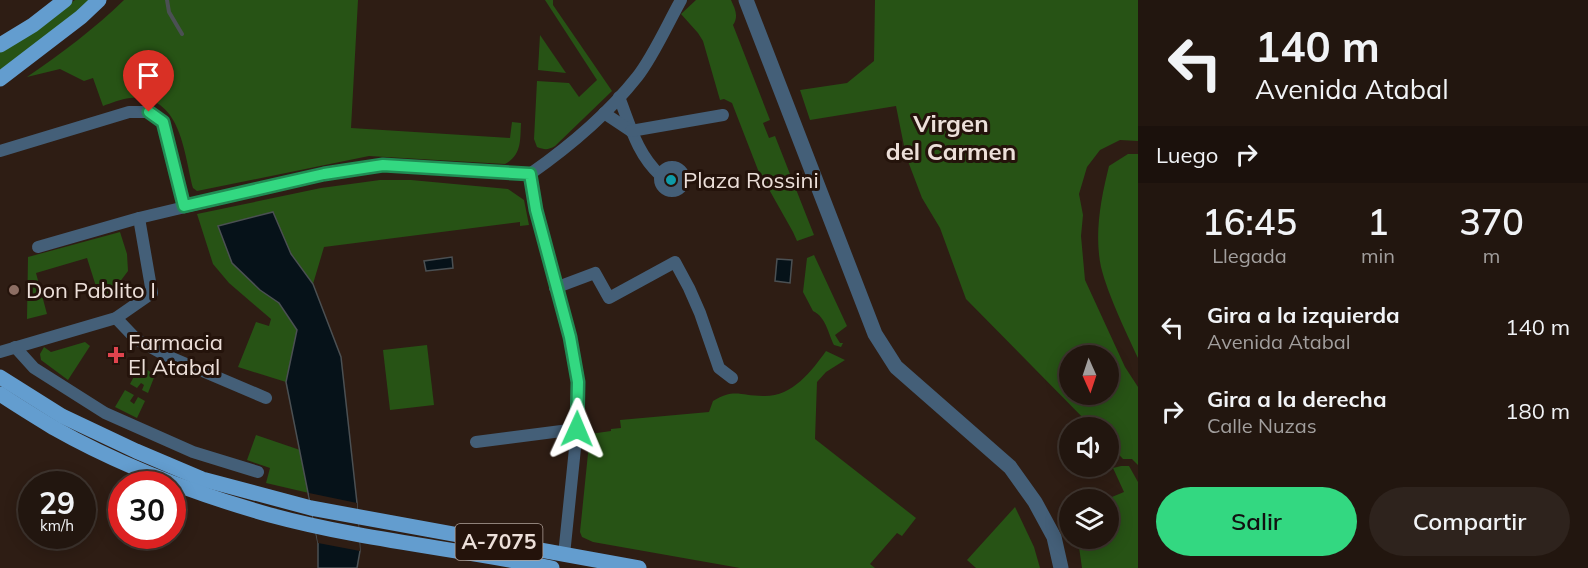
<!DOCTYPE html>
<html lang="es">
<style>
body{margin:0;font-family:Mulish,sans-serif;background:#2e231d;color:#f1f3f6;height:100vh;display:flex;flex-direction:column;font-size:22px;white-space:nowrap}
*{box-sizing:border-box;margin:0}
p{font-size:20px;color:#a29f9e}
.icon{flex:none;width:33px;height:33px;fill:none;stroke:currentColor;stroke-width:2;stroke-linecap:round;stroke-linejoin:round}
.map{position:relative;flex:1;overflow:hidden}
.sheet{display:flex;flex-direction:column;background:#22160f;width:450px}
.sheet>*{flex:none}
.guide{background:#22160f;color:#f1f3f6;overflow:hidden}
.needle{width:39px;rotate:177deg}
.fabs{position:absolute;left:1059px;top:345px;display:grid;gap:12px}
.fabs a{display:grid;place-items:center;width:60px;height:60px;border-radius:50%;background:#22160f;box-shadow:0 3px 15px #0003,0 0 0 2px #3f352f;font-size:30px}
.speed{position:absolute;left:18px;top:471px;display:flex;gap:12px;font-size:30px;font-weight:700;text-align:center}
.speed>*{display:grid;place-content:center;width:78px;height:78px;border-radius:50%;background:#22160f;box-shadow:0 3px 15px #0003,0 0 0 2px #3f352f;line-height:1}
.speed small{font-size:15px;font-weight:400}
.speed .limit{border:9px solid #d22;background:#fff;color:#111}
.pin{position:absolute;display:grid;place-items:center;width:51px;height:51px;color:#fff;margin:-62px -26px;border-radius:50% 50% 50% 0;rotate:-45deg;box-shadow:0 0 6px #0007}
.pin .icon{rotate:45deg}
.me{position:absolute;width:66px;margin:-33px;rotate:1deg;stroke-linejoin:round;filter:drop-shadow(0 0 4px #0008)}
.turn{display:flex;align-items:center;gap:21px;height:126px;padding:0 18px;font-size:27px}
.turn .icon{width:78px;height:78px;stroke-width:2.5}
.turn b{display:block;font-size:42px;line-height:51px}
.then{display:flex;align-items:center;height:57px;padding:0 18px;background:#0003;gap:12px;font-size:22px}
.eta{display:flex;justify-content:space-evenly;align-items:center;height:102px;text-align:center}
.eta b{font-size:36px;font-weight:600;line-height:42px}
.primary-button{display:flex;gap:12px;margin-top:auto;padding:12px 18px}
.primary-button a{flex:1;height:69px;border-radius:36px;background:#33d881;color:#111;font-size:24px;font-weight:600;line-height:69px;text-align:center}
.primary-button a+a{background:#2e231d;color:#f1f3f6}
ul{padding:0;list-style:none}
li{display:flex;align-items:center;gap:18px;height:84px;padding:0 18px}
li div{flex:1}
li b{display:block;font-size:22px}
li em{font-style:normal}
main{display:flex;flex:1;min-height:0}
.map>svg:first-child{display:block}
.green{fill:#275315;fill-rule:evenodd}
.water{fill:#061219;stroke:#4b5053;stroke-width:1.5}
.pier{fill:#2e1d14}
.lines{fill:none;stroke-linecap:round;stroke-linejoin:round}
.stream{stroke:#4b5053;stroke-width:4}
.minor{stroke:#445f78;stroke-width:12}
.tertiary{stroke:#445f78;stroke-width:15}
.primary{stroke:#639dcf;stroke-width:15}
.route-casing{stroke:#218c54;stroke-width:15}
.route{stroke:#33d881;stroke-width:10}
.culture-dot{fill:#0f9aa8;stroke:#24130b;stroke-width:2}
.education-dot{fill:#8d6e63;stroke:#24130b;stroke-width:2}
.health-dot{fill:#e0444e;stroke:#24130b;stroke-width:2}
.labels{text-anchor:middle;stroke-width:6;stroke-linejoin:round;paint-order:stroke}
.shield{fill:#24130b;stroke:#b0a29b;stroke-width:1.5}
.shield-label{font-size:21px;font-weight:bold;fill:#ecdfd9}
.poi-label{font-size:22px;fill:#ecdfd9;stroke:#24130b;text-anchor:start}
.neighbourhood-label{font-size:24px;font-weight:bold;fill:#ecdfd9;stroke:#24130b}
</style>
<main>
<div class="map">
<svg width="1138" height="568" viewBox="0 0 1138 568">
<rect width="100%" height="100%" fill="#2e1d14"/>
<g class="green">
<polygon points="75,0 89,0 74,14 0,70 0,52"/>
<path d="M124 0H358L351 128 510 138 512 122 521 123C520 140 522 155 505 164L369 156 197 191 193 188C184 153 181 93 130 98 121 99 111 103 103 106L93 78 84 81 60 69 27 77C62 53 94 29 124 0Z"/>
<path d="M545 0H553V5L612 91 555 146C548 150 545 150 537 147L534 139 537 81 569 83 579 97 597 80Z"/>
<path d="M696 0H731C735 9 739 16 733 25L770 120 763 123 769 138 775 136 814 235 797 241 793 232 758 170 732 103 724 99 720 100 703 41 698 33 681 14Z"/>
<path d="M875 0H1138V141L1120 140 1100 150 1087 167 1079 194 1083 215 1081 236 1085 280 1125 367 1138 387V465L1132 459H1123L1109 444 1108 428 1092 427 966 299 940 228 922 198 906 156 896 106 810 120 800 90 847 83 874 61ZM1070 356H1108V394H1070Z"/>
<polygon points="540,35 566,73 538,70"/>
<path d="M1128 154H1138V358C1126 332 1108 295 1101 267 1094 234 1101 198 1109 166Z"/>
<polygon points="380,180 411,180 508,189 524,200 529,225 520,226 520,222 324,247 313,284 291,254 273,212 260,290 279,303 297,330 286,382 238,367 256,322 269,326 271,319 229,283 213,264 197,214 321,188"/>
<polygon points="120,232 127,254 128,271 113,291 100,299 87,258 36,273 47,314 27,319 28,257"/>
<path d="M814 255 847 326 835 335 840 343H843L841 347 834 345C828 333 826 317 813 311L803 292 807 258Z"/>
<polygon points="85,342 90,346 68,380 41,360 40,354 44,347 51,352"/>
<polygon points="427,345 434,405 390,410 383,350"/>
<path d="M826 351 845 360 826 372 817 382 815 439 916 518 902 536 897 533 870 564 875 568H740L593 542 582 537 580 532 590 434 611 431V429L621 428 620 420 709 412 713 401C735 388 740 396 763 396 792 397 811 372 826 351Z"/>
<polygon points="140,365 155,375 148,393 142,390 144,385 141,383 137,388 130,384"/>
<polygon points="125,390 134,395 130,401 134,404 138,397 145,401 137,418 115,407"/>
<polygon points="256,435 300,450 309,493 266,483 270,468 247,460"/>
<polygon points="1121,466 1129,466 1138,482 1138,568 1082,568 1079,547 1096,539 1108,538 1109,532 1114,529 1109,517 1107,499 1124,492 1113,468"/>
<polygon points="1015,507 1034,547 1040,568 976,568 967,560"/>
</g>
<g class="water">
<polygon points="273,212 291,254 313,284 341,357 357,503 360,551 357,568 318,568 318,543 286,382 297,330 279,303 260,290 232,263 218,226"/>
<polygon points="452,257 453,268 426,271 424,261"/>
<polygon points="777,259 792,260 790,283 775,281"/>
</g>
<polygon class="pier" points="309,493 357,503 360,551 318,543"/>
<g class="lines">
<polyline class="stream" points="167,0 169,12 182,34"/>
<g class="minor">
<path d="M619 97C630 125 637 154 660 175"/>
<polyline points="604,113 631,131"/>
<polyline points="631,131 723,115"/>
<polyline points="0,151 129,112 149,112 163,122 184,206"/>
<circle cx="672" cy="179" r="12"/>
<polyline points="38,247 139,218"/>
<polyline points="555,288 595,273 609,298 675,262 689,288 700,313 719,368 732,378"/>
<polyline points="116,318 136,339 165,355 266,398"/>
<polyline points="15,347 34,368 105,413 193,452 258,472"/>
<polyline points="0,352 116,318 152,293 139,218 324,174 383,165 530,174"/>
<polyline points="476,442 577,429"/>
<path d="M564 555 577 429 578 383 570 337 536 210 530 174C570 146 607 115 637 77 653 57 668 23 681 0"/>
</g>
<polyline class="tertiary" points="746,0 875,334 896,367 1010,467 1035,502 1054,537 1061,568"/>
<g class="primary">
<polyline points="0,45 33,25 65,0"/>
<polyline points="0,79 81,17 99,0"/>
<polyline points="0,377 62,416 136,451 202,479 311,508 639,568"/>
<path d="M0 394C18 406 36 417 54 428 121 466 196 494 270 515 362 540 459 549 552 568"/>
</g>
</g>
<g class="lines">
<g class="route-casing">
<polyline id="route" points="149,112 163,122 184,206 324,174 383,165 530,174 536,210 570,337 578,382 577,429"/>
</g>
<use href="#route" class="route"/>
</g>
<circle class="culture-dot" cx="671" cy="180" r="6"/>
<circle class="education-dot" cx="14" cy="290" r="6"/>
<path class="health-dot" d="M113 346h6v6h6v6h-6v6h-6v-6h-6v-6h6z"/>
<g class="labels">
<rect class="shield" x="455.5" y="524" width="87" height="36" rx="4.5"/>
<g class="shield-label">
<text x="499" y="549">A-7075</text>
</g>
<g class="poi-label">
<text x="683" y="188">Plaza Rossini</text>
<text x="26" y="298">Don Pablito I</text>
<text x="128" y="350">Farmacia<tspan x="128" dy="25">El Atabal</tspan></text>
</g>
<g class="neighbourhood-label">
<text x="951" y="132">Virgen<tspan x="951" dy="28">del Carmen</tspan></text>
</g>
</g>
</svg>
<div class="fabs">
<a><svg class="needle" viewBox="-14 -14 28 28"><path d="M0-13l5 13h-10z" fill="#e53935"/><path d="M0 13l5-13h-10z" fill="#a29f9e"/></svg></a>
<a><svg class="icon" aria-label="sound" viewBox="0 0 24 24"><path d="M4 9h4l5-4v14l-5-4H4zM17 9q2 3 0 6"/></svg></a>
<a><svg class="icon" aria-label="layers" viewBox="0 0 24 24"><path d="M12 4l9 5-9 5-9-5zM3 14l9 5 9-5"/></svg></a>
</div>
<div class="speed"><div>29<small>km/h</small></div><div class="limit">30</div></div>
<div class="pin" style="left:149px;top:112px;background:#d93025"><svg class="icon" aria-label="arrive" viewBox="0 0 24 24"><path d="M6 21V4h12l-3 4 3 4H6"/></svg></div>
<svg class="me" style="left:577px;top:429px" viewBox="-20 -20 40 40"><path d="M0-17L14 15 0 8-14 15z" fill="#33d881" stroke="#fff" stroke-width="4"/></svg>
</div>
<section class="sheet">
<div class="guide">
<div class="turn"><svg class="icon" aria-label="left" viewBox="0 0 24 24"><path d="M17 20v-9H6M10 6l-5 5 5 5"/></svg><div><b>140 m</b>Avenida Atabal</div></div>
<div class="then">Luego<svg class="icon" aria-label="right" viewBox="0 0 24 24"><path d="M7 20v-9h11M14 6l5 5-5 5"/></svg></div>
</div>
<div class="eta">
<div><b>16:45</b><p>Llegada</p></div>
<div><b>1</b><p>min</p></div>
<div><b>370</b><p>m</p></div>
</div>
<ul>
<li><svg class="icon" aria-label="left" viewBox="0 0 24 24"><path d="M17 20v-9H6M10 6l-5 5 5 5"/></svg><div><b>Gira a la izquierda</b><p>Avenida Atabal</p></div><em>140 m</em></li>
<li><svg class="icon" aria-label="right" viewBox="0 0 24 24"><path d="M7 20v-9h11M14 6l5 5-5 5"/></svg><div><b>Gira a la derecha</b><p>Calle Nuzas</p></div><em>180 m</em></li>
</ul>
<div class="primary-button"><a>Salir</a><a>Compartir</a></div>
</section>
</main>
